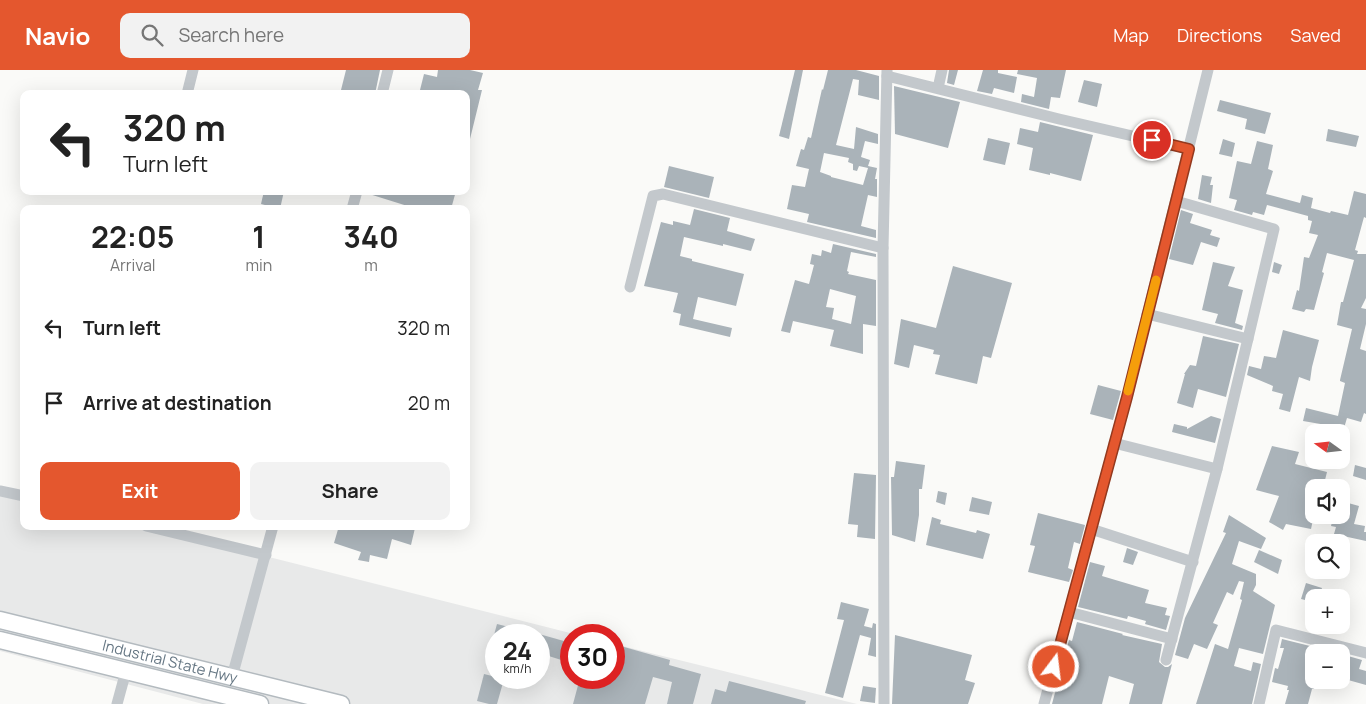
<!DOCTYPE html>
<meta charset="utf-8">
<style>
body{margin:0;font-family:Manrope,sans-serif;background:#f2f2f2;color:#222;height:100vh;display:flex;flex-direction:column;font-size:19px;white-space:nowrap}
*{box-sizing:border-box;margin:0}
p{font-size:16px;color:#767676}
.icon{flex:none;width:28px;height:28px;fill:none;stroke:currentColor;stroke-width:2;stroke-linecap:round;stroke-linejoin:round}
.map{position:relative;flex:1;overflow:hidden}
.panel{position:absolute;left:20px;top:135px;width:450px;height:325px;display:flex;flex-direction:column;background:#fff;border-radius:10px;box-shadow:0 5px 20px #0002}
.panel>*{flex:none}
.top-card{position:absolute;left:20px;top:20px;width:450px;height:105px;border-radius:10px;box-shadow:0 5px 20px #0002;background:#fff;color:#222;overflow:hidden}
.needle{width:32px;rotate:285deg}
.buttons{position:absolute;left:1305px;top:354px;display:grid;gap:10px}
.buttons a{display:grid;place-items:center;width:45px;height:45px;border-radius:10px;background:#fff;box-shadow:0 5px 20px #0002;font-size:25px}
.speed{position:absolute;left:485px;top:554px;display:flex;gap:10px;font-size:25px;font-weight:700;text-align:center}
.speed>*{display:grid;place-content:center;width:65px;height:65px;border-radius:50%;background:#fff;box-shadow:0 5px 20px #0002;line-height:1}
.speed small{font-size:12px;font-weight:400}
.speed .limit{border:8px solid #d22;background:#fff;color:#111}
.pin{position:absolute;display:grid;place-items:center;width:42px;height:42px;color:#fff;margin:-21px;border:2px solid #fff;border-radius:50%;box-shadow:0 1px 5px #0007}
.me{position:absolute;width:55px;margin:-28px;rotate:15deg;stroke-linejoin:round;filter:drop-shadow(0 0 4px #0008)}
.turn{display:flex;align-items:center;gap:18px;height:105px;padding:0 20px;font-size:22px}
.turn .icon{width:65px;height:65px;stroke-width:2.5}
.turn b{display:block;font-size:35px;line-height:42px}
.eta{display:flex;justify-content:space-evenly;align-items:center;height:85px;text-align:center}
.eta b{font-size:30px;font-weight:700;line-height:35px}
.cta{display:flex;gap:10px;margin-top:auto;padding:10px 20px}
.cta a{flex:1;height:58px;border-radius:10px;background:#e4572e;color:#fff;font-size:20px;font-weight:700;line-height:58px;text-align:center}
.cta a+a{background:#f2f2f2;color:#222}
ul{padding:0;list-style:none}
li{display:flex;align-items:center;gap:15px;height:75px;padding:0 20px}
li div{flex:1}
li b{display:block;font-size:19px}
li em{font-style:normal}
header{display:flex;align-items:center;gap:30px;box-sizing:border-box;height:70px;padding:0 25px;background:#e4572e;color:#fff}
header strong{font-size:24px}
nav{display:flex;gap:28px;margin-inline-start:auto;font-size:18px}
.search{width:350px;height:45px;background:#f2f2f2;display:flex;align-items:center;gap:12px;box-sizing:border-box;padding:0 18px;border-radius:10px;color:#767676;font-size:19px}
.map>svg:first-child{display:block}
.built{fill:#e8e9e9;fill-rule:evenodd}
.building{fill:#aab3b9;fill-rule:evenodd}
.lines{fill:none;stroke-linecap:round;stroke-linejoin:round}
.secondary-casing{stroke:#b3babf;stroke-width:19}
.minor{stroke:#c3c8cc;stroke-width:11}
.secondary{stroke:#fff;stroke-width:16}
.route-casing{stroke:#94391e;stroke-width:12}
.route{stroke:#e4572e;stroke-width:9}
.slow{stroke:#f59e0b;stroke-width:9}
.labels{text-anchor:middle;stroke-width:5;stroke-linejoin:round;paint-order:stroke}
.street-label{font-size:15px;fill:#657683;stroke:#fff}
</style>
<header>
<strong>Navio</strong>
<div class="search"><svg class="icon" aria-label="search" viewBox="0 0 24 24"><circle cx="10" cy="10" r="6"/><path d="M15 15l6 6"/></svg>Search here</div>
<nav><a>Map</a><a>Directions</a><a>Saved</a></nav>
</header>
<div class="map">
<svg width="1366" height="634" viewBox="0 0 1366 634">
<rect width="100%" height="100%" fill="#fafaf8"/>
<path class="built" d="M0 421 24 426V456H146L578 565H571V608H614V574L857 634H203L0 581ZM496 565H539V608H496Z"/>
<g class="building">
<polygon points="346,0 380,0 375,24 340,24"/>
<polygon points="438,0 470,0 483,3 478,20 482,20 470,69 466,68 466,24 419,24 424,4 437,7"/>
<polygon points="795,0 803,0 789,69 779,66"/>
<path d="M828 0H856L879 6V30L858 25 859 10 853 9 836 75 854 79 856 57 878 64V74L865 71 861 87 870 90 868 96 877 98 875 109H877V127L868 125 861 156 876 160V168L807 152 809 144 787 139 792 115 805 117 809 99 796 96 801 79 804 80 808 67 811 68 822 19 823 20ZM824 83 849 88 848 92 853 94V100L857 101 859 96 868 98 863 115 831 107V106L820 102Z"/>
<polygon points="949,0 958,0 954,15 947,13"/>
<polygon points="983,0 998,0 998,3 1017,7 1014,23 994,18 992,24 977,21"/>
<polygon points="1018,0 1066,0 1060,28 1051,27 1049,39 1021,32 1022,24 1034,27 1037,8 1017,4"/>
<polygon points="1084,10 1102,14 1097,37 1078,32"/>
<polygon points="894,16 960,32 948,78 895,64"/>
<polygon points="1220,30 1271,43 1265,64 1245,59 1247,49 1217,41"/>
<polygon points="1040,52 1093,65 1081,111 1050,103 1050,105 1029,100 1033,78 1017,74 1020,58 1038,62"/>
<polygon points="1328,59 1359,66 1356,77 1326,71"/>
<polygon points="988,68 1010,73 1005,95 983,90"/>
<polygon points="1223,69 1235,73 1232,87 1219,84"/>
<polygon points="1257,71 1273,75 1268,99 1273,101 1266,124 1300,133 1302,125 1313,128 1311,138 1330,143 1331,141 1348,145 1354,121 1366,124 1366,148 1364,147 1355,180 1358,181 1357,184 1366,184 1366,228 1361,238 1366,239 1366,254 1360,279 1366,281 1366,344 1364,343 1361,352 1347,348 1344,358 1303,351 1306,338 1338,346 1345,313 1340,311 1340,310 1352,259 1337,255 1341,232 1343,232 1354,190 1327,183 1322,202 1324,203 1314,240 1306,239 1304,242 1292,239 1297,220 1299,221 1304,187 1309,188 1318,165 1309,163 1312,151 1308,150 1308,146 1267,135 1264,145 1253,142 1252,145 1234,140 1237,130 1229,128 1237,91 1251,94"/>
<polygon points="669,96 714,107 709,128 664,117"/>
<polygon points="1202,105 1212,107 1210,115 1213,115 1211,133 1198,129"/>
<polygon points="264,121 284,121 280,139 261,134"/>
<polygon points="367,121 456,121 451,139 417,139 366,123"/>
<polygon points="694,139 730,148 727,161 755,169 751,181 723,174 723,176 684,167 680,186 692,189 692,191 744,204 736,236 698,227 693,249 732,258 730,267 679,255 681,244 673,242 678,223 644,216 661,152 673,155 673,151 690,155"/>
<polygon points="1181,140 1193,144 1190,153 1212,160 1210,165 1220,168 1217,177 1201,172 1193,195 1169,189"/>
<path d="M833 174 876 184V187L851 182 847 201 849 202 848 204 876 210V256L863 254V284L830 276 834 260 793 251 790 263 781 261 795 210 809 214 814 195 810 194 812 184 821 186 822 180 831 183ZM830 219 856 226 851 254 832 249 834 238 826 237Z"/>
<polygon points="1213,192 1235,197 1228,216 1243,220 1235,253 1243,256 1242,260 1215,253 1218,244 1202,240"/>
<polygon points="1274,192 1282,195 1279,204 1272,202"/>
<polygon points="953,196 1012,213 991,288 983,286 977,314 935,304 940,285 933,284 934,280 914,275 909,298 894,294 901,249 936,258"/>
<polygon points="1283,260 1319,270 1312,297 1310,311 1299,307 1290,342 1279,339 1283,324 1272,321 1273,316 1247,305 1249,296 1261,299 1264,286 1276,288"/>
<polygon points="1203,266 1239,274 1226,327 1198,319 1193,338 1177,333 1185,304 1184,304 1190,295 1196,296"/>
<polygon points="1098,315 1121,321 1113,350 1090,344"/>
<polygon points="1211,346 1221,349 1215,373 1172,362 1174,354 1187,357 1187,359"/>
<polygon points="1272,376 1299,382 1295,394 1327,402 1323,418 1314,418 1314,445 1311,459 1286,454 1283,460 1269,452 1279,426 1256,420"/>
<polygon points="896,391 925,395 922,419 919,419 919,445 915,472 892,465 891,407 894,407"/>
<polygon points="1355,395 1366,398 1366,410 1353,406"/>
<polygon points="854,403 876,405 875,469 857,467 858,455 848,454"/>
<polygon points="938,421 947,423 945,435 936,432"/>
<polygon points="972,427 992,432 989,445 969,441"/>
<polygon points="1341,431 1359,436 1354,454 1365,456 1364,462 1366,462 1366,471 1334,464 1336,457 1331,456 1332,452 1315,448 1315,445 1341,445"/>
<polygon points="1038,443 1085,455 1080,474 1074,472 1068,498 1073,500 1069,512 1028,502 1035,476 1030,475"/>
<polygon points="1229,445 1266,468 1261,479 1239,471 1232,494 1256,504 1256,515 1253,521 1275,535 1263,584 1239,578 1234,596 1251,601 1253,592 1261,594 1252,634 1196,634 1215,574 1228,579 1242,530 1240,529 1244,512 1239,511 1233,525 1227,522 1213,553 1218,555 1207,579 1194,574 1188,589 1175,585 1185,548 1226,463 1223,462"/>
<polygon points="932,447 941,450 940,454 976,463 977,460 990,464 983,489 926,475"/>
<polygon points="339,456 409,456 415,458 411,475 392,469 387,489 370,485 369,492 358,490 361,482 334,473"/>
<polygon points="1127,478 1138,482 1133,495 1123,492"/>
<polygon points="1259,480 1282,490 1278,504 1254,492"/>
<polygon points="1090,492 1105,496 1102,506 1149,520 1145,533 1167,538 1165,545 1170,546 1166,560 1145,554 1146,551 1128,546 1127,549 1078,537"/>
<polygon points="1306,513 1322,518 1319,527 1314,525 1313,532 1301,529"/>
<polygon points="841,532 869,539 864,556 872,558 873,553 876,554 876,587 868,585 871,568 860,565 843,628 825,623 844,550 837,549"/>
<polygon points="1077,552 1123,564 1122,565 1162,574 1159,592 1165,597 1168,597 1172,594 1162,634 1129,634 1134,614 1109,606 1102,634 1052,634 1069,570 1072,571"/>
<polygon points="497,554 528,562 528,565 494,565"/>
<polygon points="539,564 571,573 571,593 539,583"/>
<polygon points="895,565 972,585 965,610 975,613 968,634 892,634"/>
<polygon points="1282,569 1334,582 1314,582 1314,619 1312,619 1308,634 1285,634 1289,620 1287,620 1288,616 1272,612 1275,598 1278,599 1284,578 1280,578"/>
<polygon points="617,575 670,590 669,595 701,604 693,634 667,634 672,612 653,607 645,634 573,634 580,608 614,608 614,586"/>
<polygon points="1341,584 1362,590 1359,599 1366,601 1366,615 1341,608"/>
<polygon points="484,604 504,609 497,634 489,634 477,631"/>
<polygon points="729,611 806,631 805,634 711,634 715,619 726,622"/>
<polygon points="863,616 876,618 875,633 860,631"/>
</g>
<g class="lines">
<g class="secondary-casing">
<g id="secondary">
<path id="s1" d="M0 550 341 634"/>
<polyline points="0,570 260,634"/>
</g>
</g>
<g class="minor">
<polyline points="887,6 1059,49 1189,79"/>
<polyline points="938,18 942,0"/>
<polyline points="187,24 193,0"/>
<polyline points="382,24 388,0"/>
<polyline points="352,139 357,121"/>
<polyline points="630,217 653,126 663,124 883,178"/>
<polyline points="1147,244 1248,269"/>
<polyline points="1114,373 1217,399"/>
<polyline points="0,421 24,426"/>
<polyline points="146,456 266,485"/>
<polyline points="1091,459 1193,492"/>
<polyline points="1069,542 1172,569"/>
<polyline points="1166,590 1217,399 1274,159 1176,131"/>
<polyline points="232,607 273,456"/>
<polyline points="117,634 126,601"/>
<polyline points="884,634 883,178 887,0"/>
<polyline points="1044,634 1127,327 1208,0"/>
<polyline points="1259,634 1276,560 1366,583"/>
</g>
<use href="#secondary" class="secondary"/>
</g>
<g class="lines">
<g class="route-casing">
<polyline id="route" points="1054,597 1127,327 1189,79 1152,70"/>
</g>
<use href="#route" class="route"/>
<polyline class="slow" points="1128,321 1156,210"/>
</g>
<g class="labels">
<g class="street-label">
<text dy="5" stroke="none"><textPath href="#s1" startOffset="175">Industrial State Hwy</textPath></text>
</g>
</g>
</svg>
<div class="buttons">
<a><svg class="needle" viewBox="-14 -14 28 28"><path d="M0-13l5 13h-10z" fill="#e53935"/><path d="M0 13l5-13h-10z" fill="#767676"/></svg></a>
<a><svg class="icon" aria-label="sound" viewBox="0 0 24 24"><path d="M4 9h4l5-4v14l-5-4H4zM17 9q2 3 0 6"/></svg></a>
<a><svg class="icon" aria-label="search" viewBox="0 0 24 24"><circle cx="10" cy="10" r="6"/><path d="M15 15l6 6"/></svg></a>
<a>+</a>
<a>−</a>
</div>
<div class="speed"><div>24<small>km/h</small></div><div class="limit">30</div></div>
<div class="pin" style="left:1152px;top:70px;background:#d93025"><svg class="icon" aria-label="arrive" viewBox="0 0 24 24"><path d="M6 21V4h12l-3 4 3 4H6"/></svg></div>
<svg class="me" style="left:1054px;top:597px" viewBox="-20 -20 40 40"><circle r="17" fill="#e4572e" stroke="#fff" stroke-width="3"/><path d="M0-11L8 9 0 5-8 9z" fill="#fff"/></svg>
<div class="top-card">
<div class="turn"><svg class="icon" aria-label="left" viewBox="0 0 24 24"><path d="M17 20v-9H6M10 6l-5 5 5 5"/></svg><div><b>320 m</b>Turn left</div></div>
</div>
<section class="panel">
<div class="eta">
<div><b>22:05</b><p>Arrival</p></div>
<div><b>1</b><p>min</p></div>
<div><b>340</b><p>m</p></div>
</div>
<ul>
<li><svg class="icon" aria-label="left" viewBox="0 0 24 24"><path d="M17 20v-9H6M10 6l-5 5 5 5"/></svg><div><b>Turn left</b></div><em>320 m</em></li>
<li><svg class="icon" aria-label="arrive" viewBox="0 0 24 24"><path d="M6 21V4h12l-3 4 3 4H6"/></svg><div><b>Arrive at destination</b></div><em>20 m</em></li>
</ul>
<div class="cta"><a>Exit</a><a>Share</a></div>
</section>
</div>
